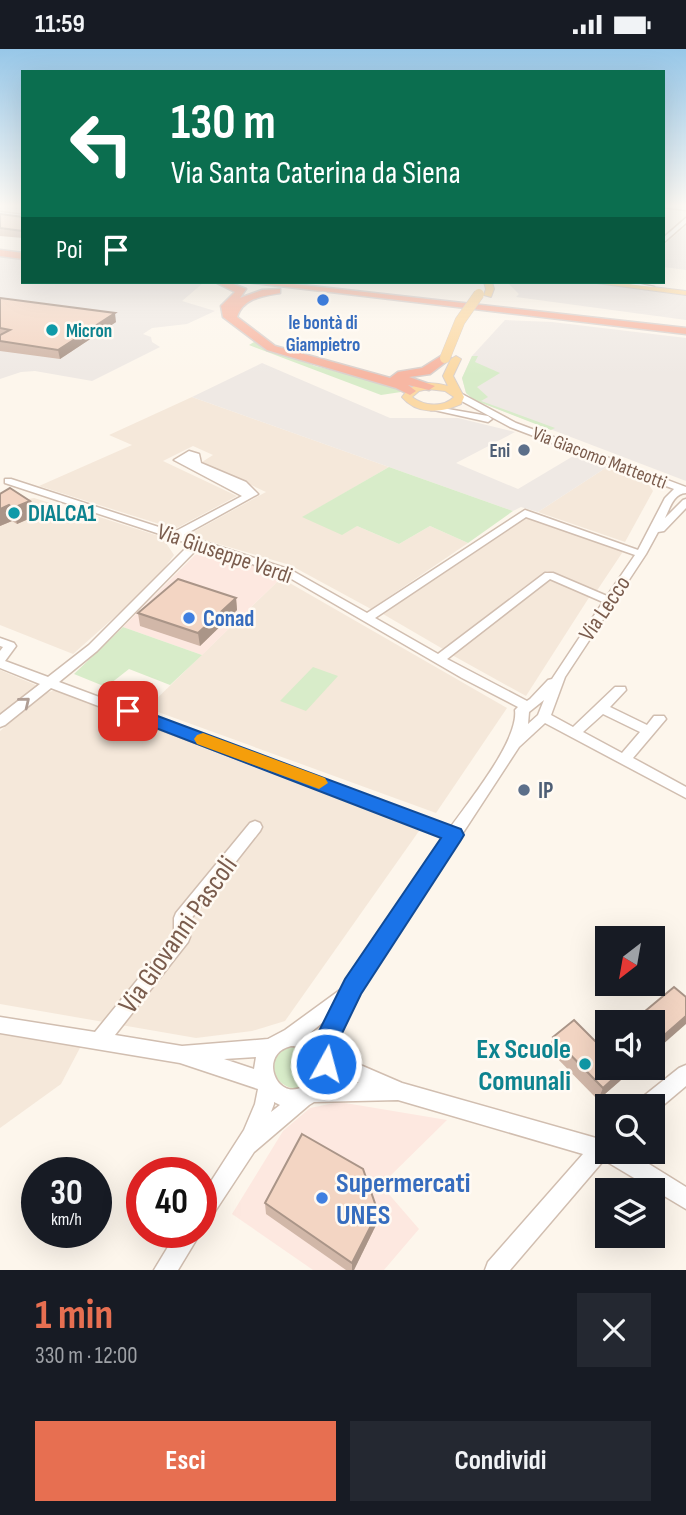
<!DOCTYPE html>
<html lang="it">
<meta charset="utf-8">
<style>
body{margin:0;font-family:"Sofia Sans Condensed",sans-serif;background:#242831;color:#f1f3f6;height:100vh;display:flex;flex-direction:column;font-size:26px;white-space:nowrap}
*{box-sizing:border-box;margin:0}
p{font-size:23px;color:#9ea1a6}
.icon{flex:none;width:38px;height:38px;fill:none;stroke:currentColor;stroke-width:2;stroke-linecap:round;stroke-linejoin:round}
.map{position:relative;height:1221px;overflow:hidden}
.side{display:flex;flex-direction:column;background:#171b24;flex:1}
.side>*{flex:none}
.top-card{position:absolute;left:21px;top:21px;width:644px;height:214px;border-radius:0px;box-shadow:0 7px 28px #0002;background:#0b6e4f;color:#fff;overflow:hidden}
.needle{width:46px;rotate:211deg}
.controls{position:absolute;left:595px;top:877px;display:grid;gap:14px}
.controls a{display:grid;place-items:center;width:70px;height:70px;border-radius:0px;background:#171b24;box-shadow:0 7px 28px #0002;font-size:35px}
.speed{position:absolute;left:21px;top:1108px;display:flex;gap:14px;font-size:35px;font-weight:700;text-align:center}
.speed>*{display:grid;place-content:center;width:91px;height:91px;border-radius:50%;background:#171b24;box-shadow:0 7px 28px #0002;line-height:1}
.speed small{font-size:18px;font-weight:400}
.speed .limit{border:10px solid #d22;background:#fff;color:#111}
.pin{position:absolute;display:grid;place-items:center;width:60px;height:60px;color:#fff;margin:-30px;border-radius:14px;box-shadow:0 4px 10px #0006}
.me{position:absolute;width:77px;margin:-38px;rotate:7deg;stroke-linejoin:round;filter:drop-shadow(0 0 5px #0008)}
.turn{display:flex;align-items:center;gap:24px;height:147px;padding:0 35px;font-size:32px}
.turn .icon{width:91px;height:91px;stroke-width:2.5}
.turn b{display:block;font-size:49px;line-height:60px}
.then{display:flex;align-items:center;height:66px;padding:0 35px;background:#0003;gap:14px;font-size:26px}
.round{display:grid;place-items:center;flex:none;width:74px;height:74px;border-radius:0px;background:#242831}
.summary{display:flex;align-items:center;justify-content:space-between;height:119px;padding:0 35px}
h1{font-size:42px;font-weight:700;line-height:52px;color:#e76f51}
.button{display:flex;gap:14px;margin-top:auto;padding:14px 35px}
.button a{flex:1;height:80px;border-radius:0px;background:#e76f51;color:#fff;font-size:28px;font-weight:700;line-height:80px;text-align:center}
.button a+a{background:#242831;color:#f1f3f6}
.status{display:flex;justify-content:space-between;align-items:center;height:49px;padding:0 35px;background:#171b24;direction:ltr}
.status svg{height:19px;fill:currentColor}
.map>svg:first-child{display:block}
.residential{fill:#f5e8da}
.commercial{fill:#fde8e0}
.industrial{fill:#efe9e4}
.green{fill:#d8ecc9}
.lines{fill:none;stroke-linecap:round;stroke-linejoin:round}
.minor-casing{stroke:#d1beb0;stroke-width:3}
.major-casing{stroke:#dad1cd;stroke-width:2}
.highway-casing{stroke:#dad1cd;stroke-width:3}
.minor{fill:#fff;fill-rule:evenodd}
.major{fill:#fbd9a5;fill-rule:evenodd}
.highway{fill:#f7b7a3;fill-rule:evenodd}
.major-bridge-casing{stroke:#dad1cd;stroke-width:11;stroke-linecap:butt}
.major-bridge{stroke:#fbd9a5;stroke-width:10}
.wall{fill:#d1b7a8}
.shaded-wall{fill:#aa9588}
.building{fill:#f3d5c3;stroke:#aa9588;stroke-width:2}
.oneway{stroke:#af9d94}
.route{fill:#1a73e8;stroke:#114b97;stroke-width:2}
.slow{fill:#f59e0b}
.shop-dot{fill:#3f7fe0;stroke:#fffaf3;stroke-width:2.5}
.culture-dot{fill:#0f9aa8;stroke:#fffaf3;stroke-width:2.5}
.service-dot{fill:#5c6f8a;stroke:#fffaf3;stroke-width:2.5}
.labels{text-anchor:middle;stroke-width:5;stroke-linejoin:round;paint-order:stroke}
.far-shop-label{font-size:19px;font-weight:bold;fill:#366cbe;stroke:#fffaf3}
.far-culture-label{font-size:19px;font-weight:bold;fill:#0d838f;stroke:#fffaf3;text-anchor:start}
.far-service-label{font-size:19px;font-weight:bold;fill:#4e5e75;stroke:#fffaf3;text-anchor:end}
.far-street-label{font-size:19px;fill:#7a5c4d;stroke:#fffaf3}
.culture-label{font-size:23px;font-weight:bold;fill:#0d838f;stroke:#fffaf3;text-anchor:start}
.street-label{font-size:23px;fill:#7a5c4d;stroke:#fffaf3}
.shop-label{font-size:23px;font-weight:bold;fill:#366cbe;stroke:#fffaf3;text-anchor:start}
.service-label{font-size:23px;font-weight:bold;fill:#4e5e75;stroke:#fffaf3;text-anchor:start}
.near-street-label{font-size:28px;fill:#7a5c4d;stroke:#fffaf3}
.near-culture-label{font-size:28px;font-weight:bold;fill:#0d838f;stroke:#fffaf3;text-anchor:end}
.near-shop-label{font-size:28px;font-weight:bold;fill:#366cbe;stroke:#fffaf3;text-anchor:start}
</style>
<div class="status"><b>11:59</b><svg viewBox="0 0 49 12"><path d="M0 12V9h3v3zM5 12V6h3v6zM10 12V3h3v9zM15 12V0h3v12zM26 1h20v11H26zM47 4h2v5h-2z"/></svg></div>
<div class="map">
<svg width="686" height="1221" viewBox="0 0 686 1221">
<rect width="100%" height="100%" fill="#fdf6ec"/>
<g class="residential">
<polygon points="192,348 389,418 303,468 357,477 399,495 430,477 468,494 371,560 290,516 188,486 266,443 202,413 213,406 193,397 163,412 237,447 175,480 39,437 132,396 109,386"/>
<polygon points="607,418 649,436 653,442 625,493 538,463"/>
<polygon points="34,449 57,456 47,463 83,475 96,467 162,488 174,506 155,532 73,605 0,576 0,455"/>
<polygon points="526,467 624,501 596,543 547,522 443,600 383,565"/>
<polygon points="281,529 507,659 436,764 147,659"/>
<polygon points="551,530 590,547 526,647 452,606"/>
<polygon points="0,621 38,637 0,667"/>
<polygon points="56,641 413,776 419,782 285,972 252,982 196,989 0,955 0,682 46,644"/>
<polygon points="0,984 82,995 61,1035 0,1079"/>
</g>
<g class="commercial">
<polygon points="207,503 262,519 281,529 202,606 123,578 195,506"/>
<polygon points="339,1053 447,1071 381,1136 419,1180 384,1221 313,1221 232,1165 283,1082 310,1059"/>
</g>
<g class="industrial">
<polygon points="686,177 686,221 663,218 663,197"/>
<polygon points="0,208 23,210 23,233 203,234 182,252 215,262 187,275 152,279 143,285 151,288 152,293 160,298 92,332 35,322 21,323 0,330"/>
<polygon points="507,233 585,233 686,246 686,271 516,248 519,245"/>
<polygon points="505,271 552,273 686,289 686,432 474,351 466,344 462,329 472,307"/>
<polygon points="262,314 390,369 458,369 515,383 456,414 518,440 575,406 607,418 538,463 521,458 513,462 192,348"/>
</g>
<g class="green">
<polygon points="254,293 315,317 397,337 401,343 381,346 249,296"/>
<polygon points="472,307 478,307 475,313 500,324 477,338 488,348 481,352 555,379 551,381 474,351 466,344 462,329"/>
<polygon points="389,418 513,462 468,494 430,477 399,495 357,477 342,486 302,468"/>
<polygon points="123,578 202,606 170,636 129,620 106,638 74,625"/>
<polygon points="313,618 338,627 306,662 280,652"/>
<circle cx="295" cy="1018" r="21"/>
</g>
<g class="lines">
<g class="minor-casing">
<g id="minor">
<polygon points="663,155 686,157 686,161 663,158"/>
<polygon points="0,163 23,166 23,170 0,167"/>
<polygon points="686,169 686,174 663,194 663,189"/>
<polygon points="619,233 631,233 654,238 651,240"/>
<path d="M456 345H462L516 374 686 438V444C673 445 670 459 665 469L683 451 686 450V459L664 482 658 483 646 505 565 628 551 666 573 678 615 638H625L626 641 610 658 647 676 654 667H664L666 670 633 709 686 738V749L545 674 519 698 359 943 330 1003 402 1034 596 1089 607 1082V1102H628L686 1138V1160L604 1111 510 1221H485L488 1213 583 1105 398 1051 314 1053 309 1056 254 1103 208 1173 201 1176V1148L244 1081 255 1055 258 1040 180 1014 0 984V968L95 983 174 886V869L176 864 250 774 255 772 260 774 262 778 260 782 190 871V888L188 893 115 986 182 997 268 990 285 981 344 938 444 788 51 639 5 676 0 678V666L40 635 0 619V602L3 598 0 597V589L14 594 16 597 5 612 48 628 89 596 190 495 5 434V430H11L174 483 242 447 174 411 189 402 199 405 201 414 246 433 258 445 184 486 291 521 367 564 525 461 638 501 665 449 674 440 510 378 456 349ZM526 468 635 506 607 547 553 524H545L438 605 375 569ZM199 498 283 525 462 629 518 658 515 661C519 691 469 752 450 779L59 633 97 602ZM550 530 603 553 552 630 548 631 530 650 527 652 447 610ZM544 651 538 666 528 675 529 663ZM603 665 640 683 622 704 583 683ZM328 969 318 988 310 984ZM291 997C306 997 319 1009 315 1025 313 1031 309 1035 304 1037 277 1054 257 1005 291 997ZM256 1008 254 1020 224 1010ZM334 1023 359 1034H330ZM274 1053 280 1056 271 1063 274 1055Z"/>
<polygon points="431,357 488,367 492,370 488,373 434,361 431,361"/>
<polygon points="686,1016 686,1037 654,1064 653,1057 637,1057 640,1050 679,1019"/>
<polygon points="177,1183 201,1183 178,1221 154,1221"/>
</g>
</g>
<g class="major-casing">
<g id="major">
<polygon points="484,233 492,233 494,240 491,248 484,246 486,240"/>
<polygon points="589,233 611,233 686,242 686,246"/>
<path d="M456 307 461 310 453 327 464 348 461 355C441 364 417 366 402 348 413 332 430 332 448 337L443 327 451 310ZM428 340 445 342 454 348C443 359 424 357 412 348L419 342Z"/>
</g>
</g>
<g class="highway-casing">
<g id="highway">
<polygon points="0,201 23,204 23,210 0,207"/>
<path d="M215 233H228L246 240 240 249 262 241 280 240V244C263 247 243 249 237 268L275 297 390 329 398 323 422 319 441 307 451 309 430 325 409 328 435 337 429 341 408 336 416 342 410 346 396 339 267 301 223 268 221 257 235 243Z"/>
<polygon points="246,233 275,233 686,279 686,285"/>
</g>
</g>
<use href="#minor" class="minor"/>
<use href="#major" class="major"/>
<use href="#highway" class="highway"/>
<g class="major-bridge-casing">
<polyline id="major-bridge" points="445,309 460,272 479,245"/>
</g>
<use href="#major-bridge" class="major-bridge"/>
</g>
<g class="wall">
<polygon points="0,165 23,168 23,189 0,187"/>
<polygon points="0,249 116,273 60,310 0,302"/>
<polygon points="0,445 30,452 33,468 17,475 12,472 0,477"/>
<polygon points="236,549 237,561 200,597 140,577 138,564"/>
<polygon points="553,988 601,998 636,1018 598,1051 549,1001"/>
<polygon points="265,1154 377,1174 354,1221 346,1221 266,1165"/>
</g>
<g class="shaded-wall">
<polygon points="115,264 116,273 60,310 58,301"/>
<polygon points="30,452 33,468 17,475 13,459"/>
<polygon points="9,456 12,472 0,477 0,460"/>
<polygon points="236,549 237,561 200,597 198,584"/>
<polygon points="686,967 686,975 653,1004 653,996"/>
<polygon points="626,1018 636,1018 598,1051 603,1039"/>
<polygon points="378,1163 377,1174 354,1221 352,1221 352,1214"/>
</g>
<g class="building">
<polygon points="0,165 23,168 23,182 0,179"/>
<polygon points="0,249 115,264 58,301 0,292 0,286 10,281 0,279"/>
<polygon points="10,439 30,452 13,459 9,456 0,460 0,445"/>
<polygon points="178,530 236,549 198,584 138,564"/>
<polygon points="674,938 686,948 686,967 653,996 653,973 632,973"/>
<polygon points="574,971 601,998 607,993 607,1018 626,1018 603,1039 553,988"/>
<polygon points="302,1085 363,1120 378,1163 352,1214 265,1154"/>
</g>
<defs><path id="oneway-chevron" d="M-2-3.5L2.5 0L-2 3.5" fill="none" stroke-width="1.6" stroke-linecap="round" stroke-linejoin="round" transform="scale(1.75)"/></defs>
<use class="oneway" href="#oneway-chevron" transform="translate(25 653) rotate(-39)"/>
<linearGradient id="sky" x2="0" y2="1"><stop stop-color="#97c7e8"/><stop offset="0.48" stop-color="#fefbf6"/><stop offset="1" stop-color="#fefbf6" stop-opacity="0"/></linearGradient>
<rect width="686" height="326" fill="url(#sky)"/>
<polygon class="route" points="128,656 461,780 464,786 461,791 361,945 333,1003 338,1015 334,1023 326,1027 317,1023 309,1002 345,930 441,789 122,666 119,662"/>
<polygon class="slow" points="203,684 325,729 328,734 319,740 197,695 194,690 197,686"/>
<g class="shop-dot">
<circle cx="323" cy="251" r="7"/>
<circle cx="189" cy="569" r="7"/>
<circle cx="322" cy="1149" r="7"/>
</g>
<g class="culture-dot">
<circle cx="52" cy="281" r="7"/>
<circle cx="14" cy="464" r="7"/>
<circle cx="585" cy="1015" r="7"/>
</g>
<g class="service-dot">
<circle cx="524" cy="401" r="7"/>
<circle cx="524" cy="741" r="7"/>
</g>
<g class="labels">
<g class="far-shop-label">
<text x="323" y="280">le bontà di<tspan x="323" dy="22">Giampietro</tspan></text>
</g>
<g class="far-culture-label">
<text x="66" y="288">Micron</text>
</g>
<g class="far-service-label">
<text x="510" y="408">Eni</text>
</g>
<g class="far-street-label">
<text transform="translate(600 408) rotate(21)" y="7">Via Giacomo Matteotti</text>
</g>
<g class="culture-label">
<text x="28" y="472">DIALCA1</text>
</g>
<g class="street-label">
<text transform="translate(225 504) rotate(19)" y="8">Via Giuseppe Verdi</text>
<text transform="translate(604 559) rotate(-56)" y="8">Via Lecco</text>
</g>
<g class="shop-label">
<text x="203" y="577">Conad</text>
</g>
<g class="service-label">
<text x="538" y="749">IP</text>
</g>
<g class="near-street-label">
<text transform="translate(177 885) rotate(-55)" y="10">Via Giovanni Pascoli</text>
</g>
<g class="near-culture-label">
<text x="571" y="1009">Ex Scuole<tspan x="571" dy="32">Comunali</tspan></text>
</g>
<g class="near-shop-label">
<text x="336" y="1143">Supermercati<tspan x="336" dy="32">UNES</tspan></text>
</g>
</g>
</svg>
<div class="controls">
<a><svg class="needle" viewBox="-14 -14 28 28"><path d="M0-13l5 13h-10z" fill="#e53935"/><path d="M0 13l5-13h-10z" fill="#9ea1a6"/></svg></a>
<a><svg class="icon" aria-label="sound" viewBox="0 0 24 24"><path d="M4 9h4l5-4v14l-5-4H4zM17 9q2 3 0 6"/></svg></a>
<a><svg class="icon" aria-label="search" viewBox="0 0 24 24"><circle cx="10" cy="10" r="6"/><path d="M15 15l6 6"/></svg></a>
<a><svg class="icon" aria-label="layers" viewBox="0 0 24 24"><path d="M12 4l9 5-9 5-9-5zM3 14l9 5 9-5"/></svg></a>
</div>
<div class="speed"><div>30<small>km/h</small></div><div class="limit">40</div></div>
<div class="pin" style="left:128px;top:662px;background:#d93025"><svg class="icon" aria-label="arrive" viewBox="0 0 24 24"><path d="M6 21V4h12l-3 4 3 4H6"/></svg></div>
<svg class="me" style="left:326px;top:1015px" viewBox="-20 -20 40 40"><circle r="17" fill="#1a73e8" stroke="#fff" stroke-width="3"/><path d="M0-11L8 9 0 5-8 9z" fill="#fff"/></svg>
<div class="top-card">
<div class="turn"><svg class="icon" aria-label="left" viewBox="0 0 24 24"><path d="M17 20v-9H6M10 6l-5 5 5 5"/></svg><div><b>130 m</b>Via Santa Caterina da Siena</div></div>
<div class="then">Poi<svg class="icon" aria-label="arrive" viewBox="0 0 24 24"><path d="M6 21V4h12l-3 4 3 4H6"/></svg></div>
</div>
</div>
<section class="side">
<div class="summary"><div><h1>1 min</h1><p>330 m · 12:00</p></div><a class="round"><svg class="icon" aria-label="close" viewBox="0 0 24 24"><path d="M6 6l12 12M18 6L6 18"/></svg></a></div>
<div class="button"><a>Esci</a><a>Condividi</a></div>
</section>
